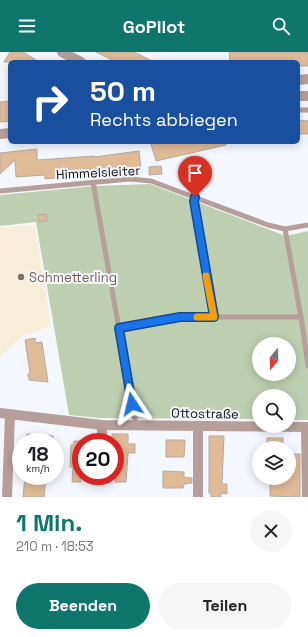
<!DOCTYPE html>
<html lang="de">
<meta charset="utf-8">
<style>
body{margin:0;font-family:"Space Grotesk",sans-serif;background:#f6f6f6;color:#202124;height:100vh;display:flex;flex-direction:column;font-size:15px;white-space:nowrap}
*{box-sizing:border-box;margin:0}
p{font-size:13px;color:#757577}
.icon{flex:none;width:22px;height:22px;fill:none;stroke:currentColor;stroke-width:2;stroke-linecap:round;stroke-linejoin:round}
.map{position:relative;height:445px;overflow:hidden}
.drawer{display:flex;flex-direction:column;background:#fff;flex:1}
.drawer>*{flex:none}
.hud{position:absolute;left:8px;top:8px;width:292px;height:84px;border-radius:6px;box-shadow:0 2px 10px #0003;background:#1a4fa0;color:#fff;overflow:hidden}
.needle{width:26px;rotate:199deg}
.buttons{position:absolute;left:252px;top:285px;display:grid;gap:8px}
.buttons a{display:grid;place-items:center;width:44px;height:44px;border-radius:50%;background:#fff;box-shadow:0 2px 10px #0003;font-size:20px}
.speed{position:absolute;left:12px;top:381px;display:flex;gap:8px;font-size:20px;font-weight:700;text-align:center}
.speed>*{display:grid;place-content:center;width:52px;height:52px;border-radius:50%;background:#fff;box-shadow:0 2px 10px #0003;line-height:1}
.speed small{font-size:10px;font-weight:400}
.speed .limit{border:6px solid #d22;background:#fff;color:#111}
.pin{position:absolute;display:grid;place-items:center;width:34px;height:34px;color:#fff;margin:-41px -17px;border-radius:50% 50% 50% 0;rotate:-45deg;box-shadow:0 0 4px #0007}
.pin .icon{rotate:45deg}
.me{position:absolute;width:44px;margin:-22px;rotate:350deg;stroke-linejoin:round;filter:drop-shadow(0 0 3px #0008)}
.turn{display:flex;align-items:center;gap:14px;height:84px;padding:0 16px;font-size:18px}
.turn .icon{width:52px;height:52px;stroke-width:2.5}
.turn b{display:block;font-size:28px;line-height:34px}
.round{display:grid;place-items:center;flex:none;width:42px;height:42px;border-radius:21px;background:#f6f6f6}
.headline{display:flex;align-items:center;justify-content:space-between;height:68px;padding:0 16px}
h1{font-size:24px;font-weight:600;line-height:30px;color:#0f766e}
.primary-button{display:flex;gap:8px;margin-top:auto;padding:8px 16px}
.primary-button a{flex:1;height:46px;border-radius:24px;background:#0f766e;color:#fff;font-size:16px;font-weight:600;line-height:46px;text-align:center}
.primary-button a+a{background:#f6f6f6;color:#202124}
header{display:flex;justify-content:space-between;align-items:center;height:52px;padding:0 16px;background:#0f766e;color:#fff;font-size:18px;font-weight:600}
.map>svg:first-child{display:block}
.education{fill:#f7edd8}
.green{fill:#beceb0;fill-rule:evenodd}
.building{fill:#e0bb97;stroke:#b3aaa2}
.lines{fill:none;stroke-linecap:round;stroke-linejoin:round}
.lane{stroke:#b69e9b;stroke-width:5}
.street{stroke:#b69e9b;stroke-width:10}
.route-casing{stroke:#114b97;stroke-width:10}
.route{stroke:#1a73e8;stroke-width:7}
.slow{stroke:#f59e0b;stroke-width:7}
.education-dot{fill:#8d6e63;stroke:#f4f8fe;stroke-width:1.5}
.labels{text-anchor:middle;stroke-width:4;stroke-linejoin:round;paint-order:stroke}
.street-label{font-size:13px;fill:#101215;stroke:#f4f8fe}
.education-label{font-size:13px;fill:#785e54;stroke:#f4f8fe;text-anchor:start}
</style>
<header><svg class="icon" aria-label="menu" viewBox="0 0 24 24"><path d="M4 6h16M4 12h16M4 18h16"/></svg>GoPilot<svg class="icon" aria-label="search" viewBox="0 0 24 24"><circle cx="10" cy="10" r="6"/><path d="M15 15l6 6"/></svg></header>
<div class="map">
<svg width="308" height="445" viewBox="0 0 308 445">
<rect width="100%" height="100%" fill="#f4f8fe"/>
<polygon class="education" points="35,173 51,274 23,284 0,304 0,175"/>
<path class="green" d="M150 132 286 184 308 179V368H289V344H259V367L99 366 69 363 36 170 0 174V143L94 134ZM259 292H289V322H259Z"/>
<g class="building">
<polygon points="10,0 23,0 39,10 4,10"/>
<polygon points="96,0 134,0 154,10 116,10"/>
<polygon points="229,0 308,0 308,14 298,14 298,10 230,10"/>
<polygon points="10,49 10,69 0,70 0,50"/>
<polygon points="298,68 308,69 308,82 298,82"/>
<polygon points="157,90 226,90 226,93 156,109 151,92"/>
<polygon points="37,97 37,108 94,104 94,105 139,99 141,117 45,127 45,123 16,125 15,108 0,122 0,101"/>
<polygon points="161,114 162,122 149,123 149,115"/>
<polygon points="46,162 47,169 39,170 38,163"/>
<polygon points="35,286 36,291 42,290 48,330 29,328 28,322 30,321 25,288"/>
<polygon points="27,382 53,384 53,390 26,390"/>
<polygon points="112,382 128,382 128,392 135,392 135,401 128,401 126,430 115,430 115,390 112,390"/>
<polygon points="209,384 224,384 222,432 227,432 227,442 221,441 221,445 211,445 211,441 209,441"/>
<rect x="267" y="386" width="16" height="10"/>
<polygon points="166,388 185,388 184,405 166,405"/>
<polygon points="74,389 81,389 81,430 72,430 73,415 70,415 71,393 73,393"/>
<polygon points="290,402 300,402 300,445 270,444 270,426 289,426"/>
<polygon points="163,419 184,420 184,425 192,426 192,431 184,432 183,436 163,436"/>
<polygon points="25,424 46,424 44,445 23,445"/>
</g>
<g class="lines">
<g class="lane">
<polyline points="298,58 308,58"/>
<polyline points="93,130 136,373"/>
<polyline points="0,139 130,127 151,129 268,173 285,177 308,173"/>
<polyline points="195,145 194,149 214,265"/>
<polyline points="285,177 301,265 308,314"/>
<polyline points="119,276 181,265 301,265"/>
</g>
<g class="street">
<polyline points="62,0 81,10"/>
<polyline points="298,28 308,27"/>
<polyline points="298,44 308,44"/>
<polyline points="0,82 10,81"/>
<polyline points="0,361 102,373 308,375"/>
<polyline points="306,376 307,445"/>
<polyline points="102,390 102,373"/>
<polyline points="7,445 10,363"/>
<polyline points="198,445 198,374"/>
</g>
</g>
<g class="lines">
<g class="route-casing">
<polyline id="route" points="132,352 119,276 180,265 214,265 194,149 195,145"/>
</g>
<use href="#route" class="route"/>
<polyline class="slow" points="197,265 214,265 206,224"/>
</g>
<circle class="education-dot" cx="21" cy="225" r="4"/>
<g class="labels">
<g class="street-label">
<text transform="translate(98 120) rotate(-3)" y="5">Himmelsleiter</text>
<text transform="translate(205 361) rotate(1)" y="5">Ottostraße</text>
</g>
<g class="education-label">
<text x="29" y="230">Schmetterling</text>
</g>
</g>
</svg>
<div class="buttons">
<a><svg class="needle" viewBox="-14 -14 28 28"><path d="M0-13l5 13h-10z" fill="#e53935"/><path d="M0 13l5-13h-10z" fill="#757577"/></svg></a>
<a><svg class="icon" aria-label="search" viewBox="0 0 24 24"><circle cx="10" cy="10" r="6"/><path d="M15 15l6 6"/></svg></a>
<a><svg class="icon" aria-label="layers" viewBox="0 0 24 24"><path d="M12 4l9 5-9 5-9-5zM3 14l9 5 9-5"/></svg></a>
</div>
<div class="speed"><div>18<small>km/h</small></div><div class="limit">20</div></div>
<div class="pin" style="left:195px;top:145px;background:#d93025"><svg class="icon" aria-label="arrive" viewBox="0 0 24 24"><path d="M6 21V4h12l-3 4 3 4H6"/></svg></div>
<svg class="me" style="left:132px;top:352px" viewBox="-20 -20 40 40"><path d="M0-17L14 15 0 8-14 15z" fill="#1a73e8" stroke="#fff" stroke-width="4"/></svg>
<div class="hud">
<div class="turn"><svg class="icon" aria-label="right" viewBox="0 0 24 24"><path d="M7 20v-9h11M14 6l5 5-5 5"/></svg><div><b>50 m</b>Rechts abbiegen</div></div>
</div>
</div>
<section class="drawer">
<div class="headline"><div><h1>1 Min.</h1><p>210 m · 18:53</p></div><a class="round"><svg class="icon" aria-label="close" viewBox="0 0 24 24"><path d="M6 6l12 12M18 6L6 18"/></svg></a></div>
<div class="primary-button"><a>Beenden</a><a>Teilen</a></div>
</section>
